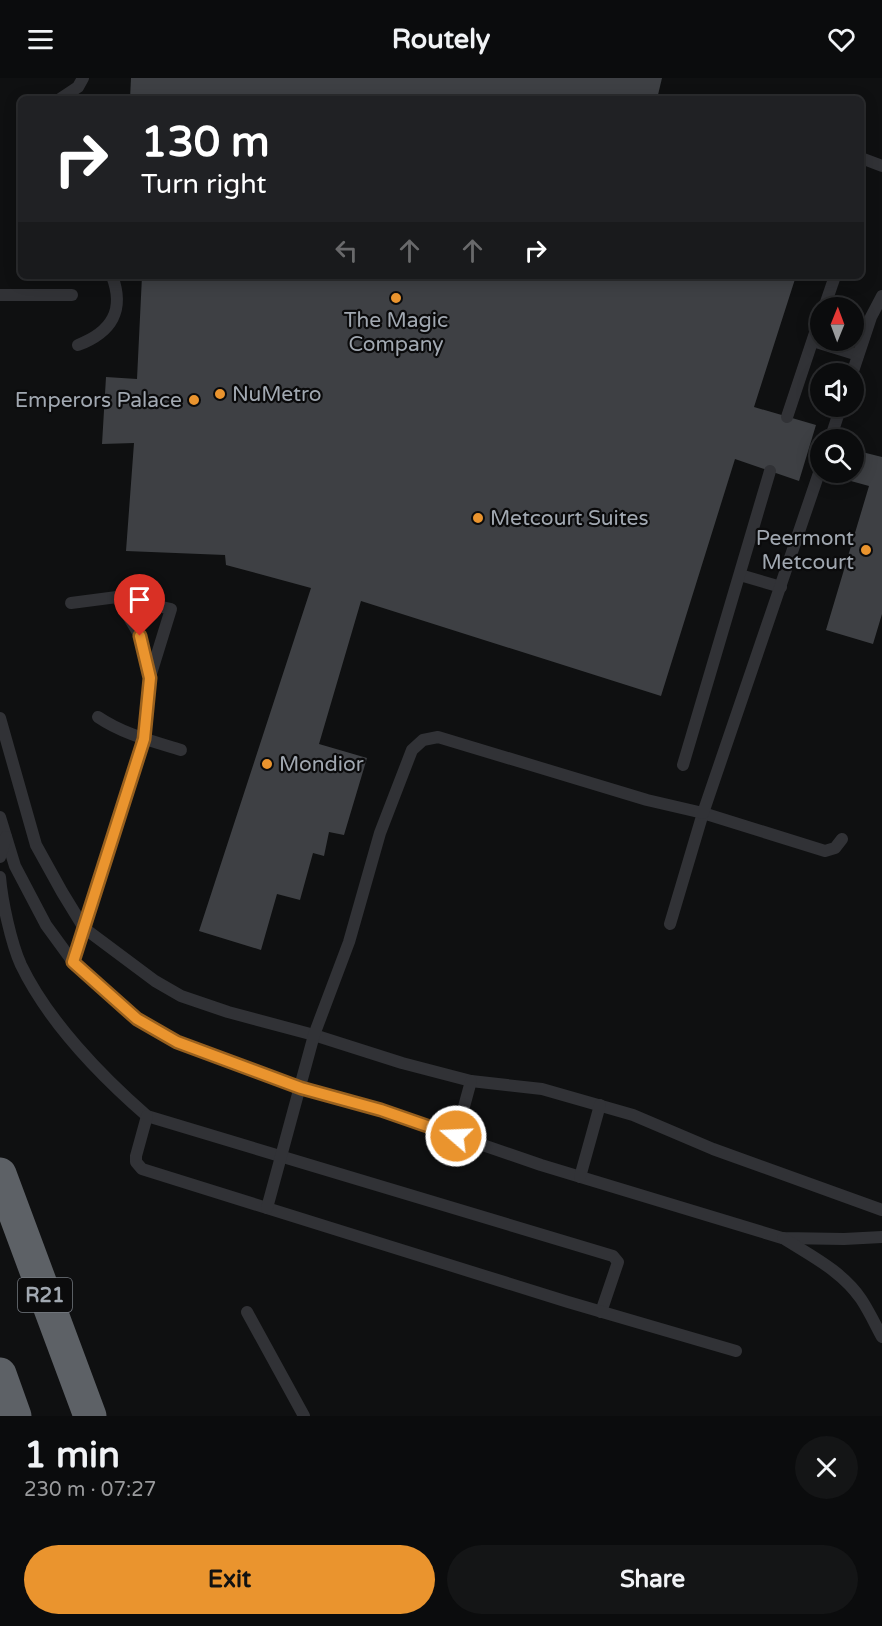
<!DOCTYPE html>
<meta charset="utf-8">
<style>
body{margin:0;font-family:"Varela Round",sans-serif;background:#141516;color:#f1f3f6;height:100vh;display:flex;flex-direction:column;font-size:22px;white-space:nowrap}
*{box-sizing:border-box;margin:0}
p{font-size:20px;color:#9a9b9d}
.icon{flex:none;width:33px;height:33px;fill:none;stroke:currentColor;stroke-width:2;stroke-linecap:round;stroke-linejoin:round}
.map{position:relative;height:1338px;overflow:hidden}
.panel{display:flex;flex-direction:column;background:#0b0c0d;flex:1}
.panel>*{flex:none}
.hud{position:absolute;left:18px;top:18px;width:846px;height:183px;border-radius:9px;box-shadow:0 3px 15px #0003,0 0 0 2px #2b2c2e;background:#202124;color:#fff;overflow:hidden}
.needle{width:39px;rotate:1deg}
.controls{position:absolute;left:810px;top:219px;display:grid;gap:12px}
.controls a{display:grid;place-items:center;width:54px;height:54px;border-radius:50%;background:#0b0c0d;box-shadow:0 3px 15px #0003,0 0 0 2px #2b2c2e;font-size:30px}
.pin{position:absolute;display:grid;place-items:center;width:51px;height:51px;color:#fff;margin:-62px -26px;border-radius:50% 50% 50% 0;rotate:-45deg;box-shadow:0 0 6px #0007}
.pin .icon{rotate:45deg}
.me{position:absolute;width:66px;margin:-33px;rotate:289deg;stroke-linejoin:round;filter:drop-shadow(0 0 4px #0008)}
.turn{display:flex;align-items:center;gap:21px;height:126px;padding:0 24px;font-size:27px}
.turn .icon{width:78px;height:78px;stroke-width:2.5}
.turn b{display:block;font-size:42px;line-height:51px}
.lanes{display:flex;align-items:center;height:57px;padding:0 24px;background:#0003;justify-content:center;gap:30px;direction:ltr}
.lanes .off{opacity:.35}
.round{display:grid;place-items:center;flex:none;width:63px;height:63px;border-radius:32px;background:#141516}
.overview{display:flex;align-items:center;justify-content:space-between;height:102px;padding:0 24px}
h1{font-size:36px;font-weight:700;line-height:45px}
.action{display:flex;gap:12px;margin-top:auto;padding:12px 24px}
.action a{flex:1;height:69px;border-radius:36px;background:#ea942e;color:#111;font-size:24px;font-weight:700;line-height:69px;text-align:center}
.action a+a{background:#141516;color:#f1f3f6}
header{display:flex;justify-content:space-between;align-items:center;height:78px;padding:0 24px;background:#0b0c0d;font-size:27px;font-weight:700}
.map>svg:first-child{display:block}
.building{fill:#3e4044}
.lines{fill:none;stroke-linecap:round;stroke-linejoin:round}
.lane{stroke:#313236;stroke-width:12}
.highway{stroke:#5d6166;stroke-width:33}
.route-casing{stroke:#98601e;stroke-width:15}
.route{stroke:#ea942e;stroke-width:10}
.poi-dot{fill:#ea942e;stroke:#0b0b0c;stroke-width:2}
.labels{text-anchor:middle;stroke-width:4.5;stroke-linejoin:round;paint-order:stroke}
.shield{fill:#0b0b0c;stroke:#747980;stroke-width:1.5}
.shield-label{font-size:20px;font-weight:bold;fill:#a1a8b1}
.poi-label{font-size:21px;fill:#a1a8b1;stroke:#0b0b0c;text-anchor:start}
</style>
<header><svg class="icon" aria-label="menu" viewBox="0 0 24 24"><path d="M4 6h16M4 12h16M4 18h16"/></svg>Routely<svg class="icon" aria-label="heart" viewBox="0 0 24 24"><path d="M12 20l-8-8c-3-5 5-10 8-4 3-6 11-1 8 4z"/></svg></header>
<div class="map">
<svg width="882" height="1338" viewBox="0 0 882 1338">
<rect width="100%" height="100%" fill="#0f1011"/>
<g class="building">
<polygon points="131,0 662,0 657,21 130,21"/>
<polygon points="142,198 796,198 754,329 816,347 799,403 735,381 661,618 361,523 319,666 367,680 344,757 329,754 324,778 313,775 300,822 277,816 261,872 199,853 311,510 226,487 225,477 126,473 134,365 102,366 106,299 137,301"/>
<polygon points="854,372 882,379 882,536 873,566 826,552 869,408 829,397 830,394 854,394"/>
</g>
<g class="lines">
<g class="lane">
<polyline points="60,21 78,9 83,0"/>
<polyline points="861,80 882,88"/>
<polyline points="0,217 72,217"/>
<polyline points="824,230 835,198"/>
<polyline points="813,263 858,277"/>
<path d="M78 267C112 254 125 232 112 198"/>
<polyline points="852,296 871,239 882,218"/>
<polyline points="787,339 820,240"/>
<polyline points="830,362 841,328"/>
<polyline points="740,497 781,509"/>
<polyline points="71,525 117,519 171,531 150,599"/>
<path d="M98 639C123 656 152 663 181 672"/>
<polyline points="0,640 36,767 62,814 84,850 155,903 181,918 228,934 314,957 402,985 471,1003 542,1011 633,1037 713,1071 882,1132"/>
<polyline points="683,687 770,393"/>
<polyline points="0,739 15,788 46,847 73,884 137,941 177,964 301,1010 381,1032 541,1087 782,1160 844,1161 882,1159"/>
<polyline points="0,779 6,759"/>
<path d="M0 799C2 823 11 865 21 887 48 943 101 998 147 1038L613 1178 618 1184 601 1234"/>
<polyline points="670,846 703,735 825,773 835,770 842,761"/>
<polyline points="73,884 144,661 150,600 140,558 117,519"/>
<polyline points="147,1038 136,1078 136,1084 142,1091 568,1224 736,1273"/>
<polyline points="456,1058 471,1003"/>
<polyline points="580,1099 600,1027"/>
<polyline points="267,1130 314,957 349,864 380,755 412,672 423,662 438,659 647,722 703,735 820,392"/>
<path d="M783 1160C811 1178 842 1193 861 1221 869 1233 875 1246 882 1259"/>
<polyline points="247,1234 304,1338"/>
</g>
<g class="highway">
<polyline points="0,1096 90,1338"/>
<polyline points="0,1296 15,1338"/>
</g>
</g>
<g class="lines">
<g class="route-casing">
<polyline id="route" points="140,558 150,600 144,661 73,884 137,941 177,964 301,1010 381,1032 456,1058"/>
</g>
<use href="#route" class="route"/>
</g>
<g class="poi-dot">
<circle cx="396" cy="220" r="6"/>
<circle cx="220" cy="316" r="6"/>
<circle cx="194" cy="322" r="6"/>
<circle cx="478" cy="440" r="6"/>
<circle cx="866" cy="472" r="6"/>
<circle cx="267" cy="686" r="6"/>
</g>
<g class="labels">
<rect class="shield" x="18" y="1200" width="54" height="34" rx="4.5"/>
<g class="shield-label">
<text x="45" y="1224">R21</text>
</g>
<g class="poi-label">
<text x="396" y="249" text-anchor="middle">The Magic<tspan x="396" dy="24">Company</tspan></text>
<text x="232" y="323">NuMetro</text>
<text x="182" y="329" text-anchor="end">Emperors Palace</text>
<text x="490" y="447">Metcourt Suites</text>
<text x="854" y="467" text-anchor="end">Peermont<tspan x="854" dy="24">Metcourt</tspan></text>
<text x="279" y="693">Mondior</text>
</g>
</g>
</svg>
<div class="controls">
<a><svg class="needle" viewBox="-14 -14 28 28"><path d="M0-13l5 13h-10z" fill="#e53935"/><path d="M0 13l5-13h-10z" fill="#9a9b9d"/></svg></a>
<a><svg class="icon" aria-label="sound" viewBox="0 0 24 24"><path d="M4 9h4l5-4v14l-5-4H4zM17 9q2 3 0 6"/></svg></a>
<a><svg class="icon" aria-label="search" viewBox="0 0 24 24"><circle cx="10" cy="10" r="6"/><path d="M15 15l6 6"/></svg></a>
</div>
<div class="pin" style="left:140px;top:558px;background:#d93025"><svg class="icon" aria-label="arrive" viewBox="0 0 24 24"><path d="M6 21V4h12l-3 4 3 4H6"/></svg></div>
<svg class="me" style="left:456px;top:1058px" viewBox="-20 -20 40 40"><circle r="17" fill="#ea942e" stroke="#fff" stroke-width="3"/><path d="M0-11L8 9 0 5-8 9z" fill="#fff"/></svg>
<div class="hud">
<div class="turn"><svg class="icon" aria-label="right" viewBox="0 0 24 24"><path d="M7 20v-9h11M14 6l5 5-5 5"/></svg><div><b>130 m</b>Turn right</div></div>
<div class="lanes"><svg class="icon off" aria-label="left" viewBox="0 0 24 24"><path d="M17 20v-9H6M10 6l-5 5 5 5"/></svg><svg class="icon off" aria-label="ahead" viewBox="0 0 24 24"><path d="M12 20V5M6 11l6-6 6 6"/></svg><svg class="icon off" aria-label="ahead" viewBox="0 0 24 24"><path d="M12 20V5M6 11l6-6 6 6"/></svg><svg class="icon" aria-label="right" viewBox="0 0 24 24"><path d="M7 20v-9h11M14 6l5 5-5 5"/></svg></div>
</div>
</div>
<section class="panel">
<div class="overview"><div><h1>1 min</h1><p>230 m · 07:27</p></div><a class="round"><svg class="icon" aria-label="close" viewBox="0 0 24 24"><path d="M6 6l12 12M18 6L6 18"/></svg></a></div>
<div class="action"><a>Exit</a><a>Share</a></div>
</section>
